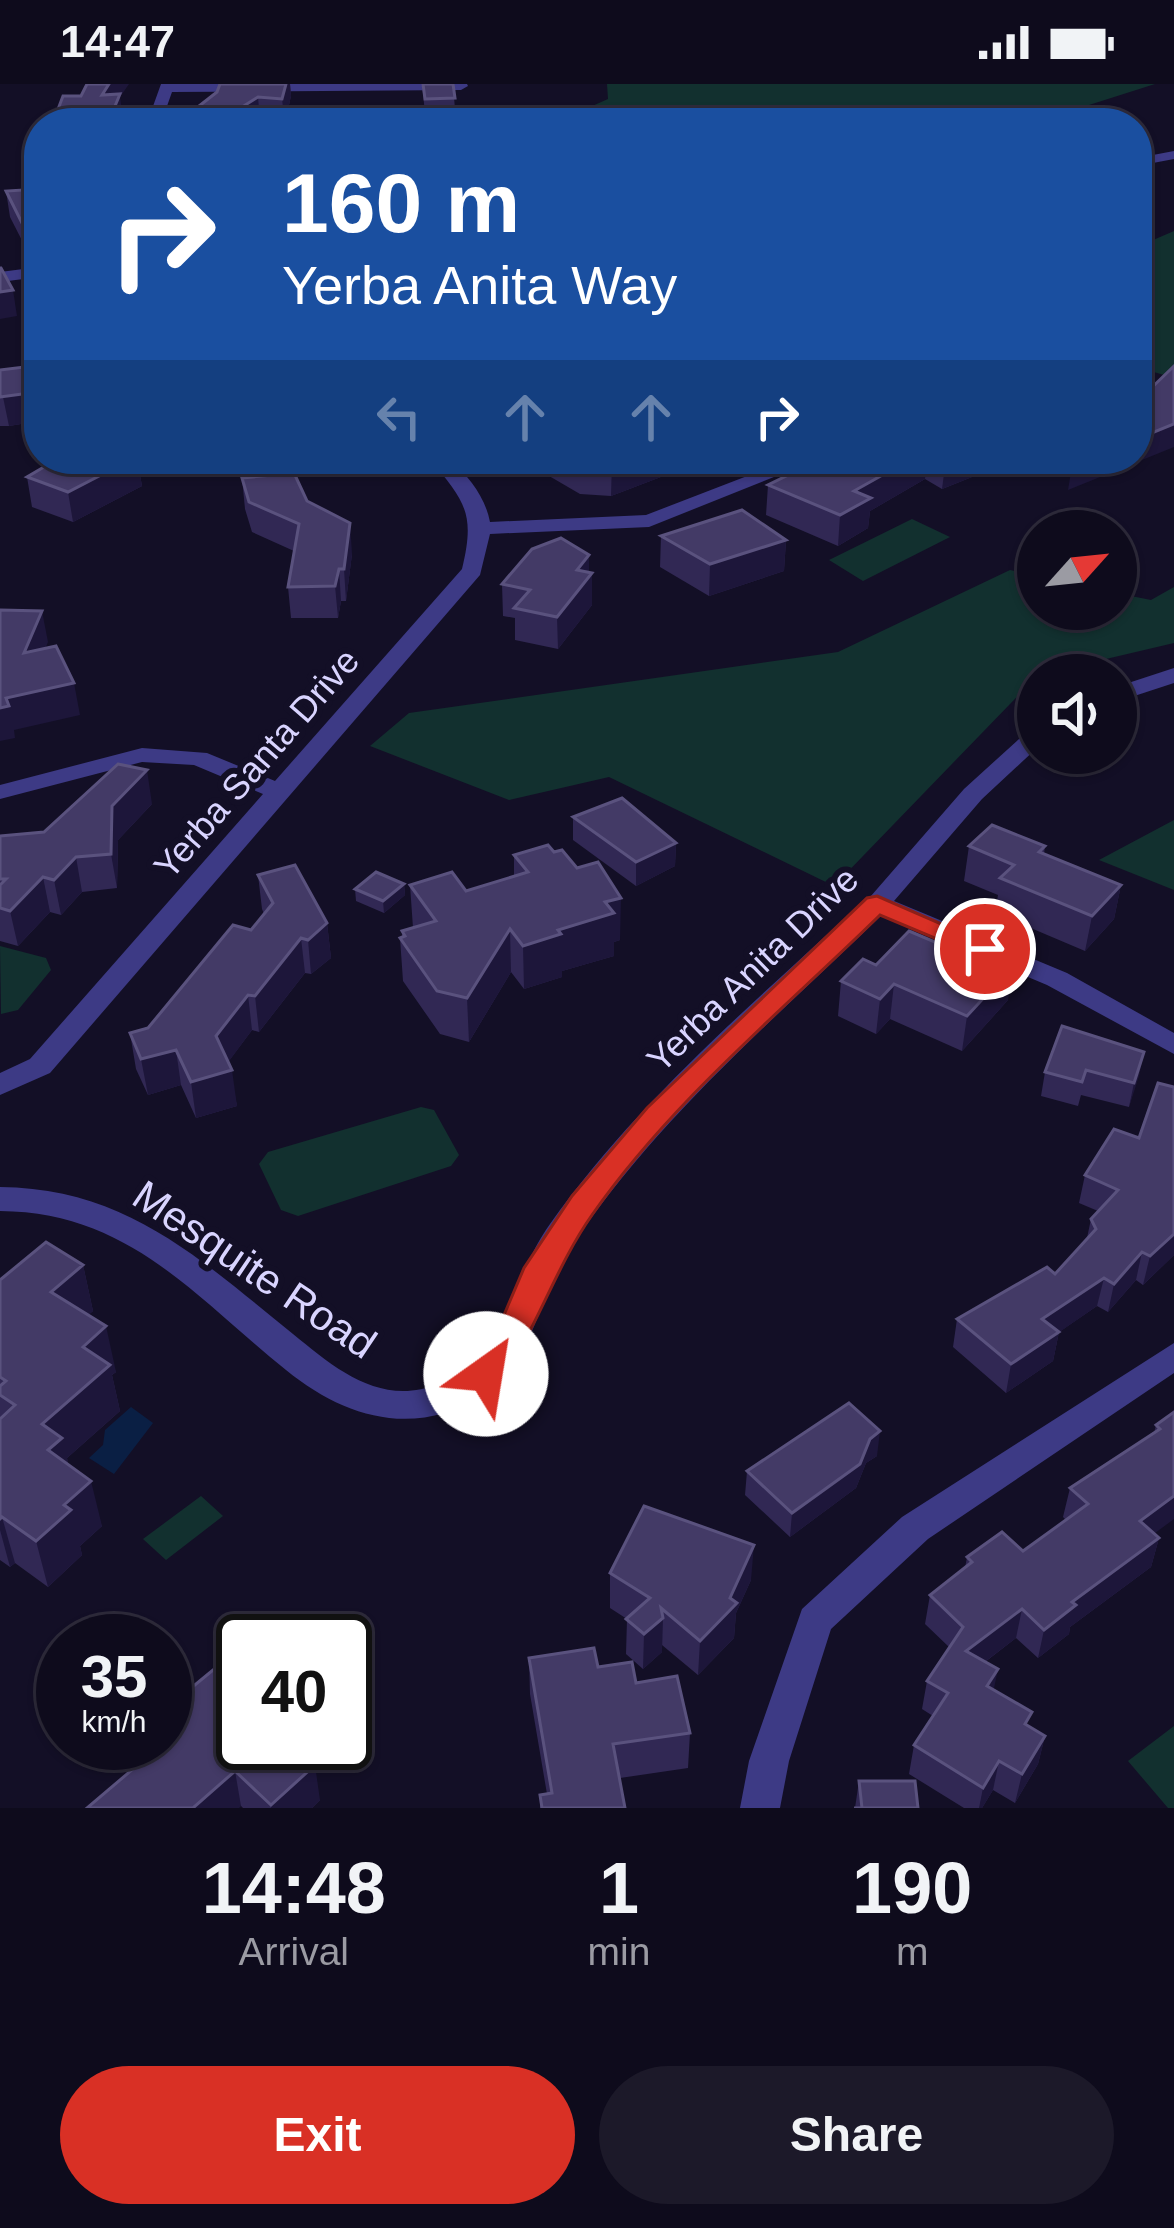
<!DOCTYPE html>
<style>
body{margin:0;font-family:Helvetica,sans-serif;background:#1c1929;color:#f1f3f6;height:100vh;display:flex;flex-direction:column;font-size:45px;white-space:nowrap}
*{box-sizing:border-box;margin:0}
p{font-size:39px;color:#9b9ba3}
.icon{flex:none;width:66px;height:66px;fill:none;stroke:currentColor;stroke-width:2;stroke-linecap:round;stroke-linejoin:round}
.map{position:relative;height:1724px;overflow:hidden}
.sheet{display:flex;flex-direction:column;background:#0e0b1c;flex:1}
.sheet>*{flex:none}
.banner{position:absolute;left:24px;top:24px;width:1128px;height:366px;border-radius:48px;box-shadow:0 3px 9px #0004,0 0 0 3px #2e2b3b;background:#1a4fa0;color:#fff;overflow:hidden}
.needle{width:78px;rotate:63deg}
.buttons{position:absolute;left:1017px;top:426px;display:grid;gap:24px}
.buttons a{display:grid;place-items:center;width:120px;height:120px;border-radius:50%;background:#0e0b1c;box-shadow:0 3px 9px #0004,0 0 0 3px #2e2b3b;font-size:60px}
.speed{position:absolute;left:36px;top:1530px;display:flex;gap:24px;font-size:60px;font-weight:700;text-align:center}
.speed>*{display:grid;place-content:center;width:156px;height:156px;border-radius:50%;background:#0e0b1c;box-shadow:0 3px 9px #0004,0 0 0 3px #2e2b3b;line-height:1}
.speed small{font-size:30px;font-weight:400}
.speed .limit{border:6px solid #111;border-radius:18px;background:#fff;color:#111}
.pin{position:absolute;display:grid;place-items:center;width:102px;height:102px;color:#fff;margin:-51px;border:6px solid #fff;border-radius:50%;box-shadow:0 3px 12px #0007}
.me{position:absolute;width:132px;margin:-66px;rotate:32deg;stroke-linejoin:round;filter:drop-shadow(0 0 9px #0008)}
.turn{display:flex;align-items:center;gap:42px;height:252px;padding:0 60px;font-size:54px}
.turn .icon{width:156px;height:156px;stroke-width:2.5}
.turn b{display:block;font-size:84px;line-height:102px}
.lanes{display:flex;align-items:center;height:114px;padding:0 60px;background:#0003;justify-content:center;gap:60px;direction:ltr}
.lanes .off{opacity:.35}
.eta{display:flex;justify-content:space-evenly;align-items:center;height:204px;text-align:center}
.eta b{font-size:72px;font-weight:600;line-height:84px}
.primary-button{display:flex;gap:24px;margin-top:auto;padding:24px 60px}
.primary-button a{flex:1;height:138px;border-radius:72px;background:#d93025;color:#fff;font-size:48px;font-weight:600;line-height:138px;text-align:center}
.primary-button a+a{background:#1c1929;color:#f1f3f6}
.status{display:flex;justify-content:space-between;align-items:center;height:84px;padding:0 60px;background:#0e0b1c;direction:ltr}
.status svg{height:33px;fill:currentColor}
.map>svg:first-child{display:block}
.green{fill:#12302f}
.water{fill:#0a1f44}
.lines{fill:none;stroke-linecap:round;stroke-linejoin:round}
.minor{fill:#3d3a85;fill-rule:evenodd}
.tertiary{fill:#3d3a85;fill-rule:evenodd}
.wall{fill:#312854}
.shaded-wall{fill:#1d163a}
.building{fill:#433a66;stroke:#5a527e;stroke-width:3}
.route{fill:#d93025;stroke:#8d1f18;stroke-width:3}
.labels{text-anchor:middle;stroke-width:12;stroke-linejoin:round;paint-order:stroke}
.street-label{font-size:36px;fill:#d9d4ff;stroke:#130f26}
.near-street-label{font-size:42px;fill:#d9d4ff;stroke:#130f26}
</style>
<div class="status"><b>14:47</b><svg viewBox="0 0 49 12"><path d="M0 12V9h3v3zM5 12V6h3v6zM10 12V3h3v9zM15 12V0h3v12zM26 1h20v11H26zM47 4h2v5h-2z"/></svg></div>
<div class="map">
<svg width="1174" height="1724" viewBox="0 0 1174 1724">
<rect width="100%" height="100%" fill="#130f26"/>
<g class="green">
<polygon points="607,0 1155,0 1067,28 1022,21 969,25 912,39 554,39 608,15"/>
<polygon points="1174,147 1174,294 1137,283 1137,163"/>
<polygon points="912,435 950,453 863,497 829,476"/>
<polygon points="1010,486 1038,492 1038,525 1116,525 1116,509 1151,516 1174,503 1174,559 1038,591 834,802 609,693 509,716 370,662 409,629 838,568"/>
<polygon points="1174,736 1174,806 1099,776"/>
<polygon points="0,862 46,874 51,886 18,926 1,930"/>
<polygon points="421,1023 434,1026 459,1071 451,1082 298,1132 281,1126 259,1080 268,1068"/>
<polygon points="201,1412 223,1432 166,1476 143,1455"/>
<polygon points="1174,1642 1174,1724 1168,1724 1128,1677"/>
</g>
<polygon class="water" points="131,1323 153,1339 114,1390 89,1374 103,1361 105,1346"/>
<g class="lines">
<g class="minor">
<polygon points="161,0 467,0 468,2 461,6 172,8 161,39 147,39"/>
<polygon points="1174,67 1174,75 1137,82 1137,74"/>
<polygon points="39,183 39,193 0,198 0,188"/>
<path d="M430 375H451C469 394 485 412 490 438L646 431 791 375H819L649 443 490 450 480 491 50 989 0 1011V989L30 975 263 710 194 681 142 678 0 715V701L142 664 207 669 275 697 462 485C476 428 464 417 430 375Z"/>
<polygon points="1174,584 1174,599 1116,618 1116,603"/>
<polygon points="1038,643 1038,663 982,715 894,817 1067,889 1174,949 1174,970 1047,901 868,826 864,820 964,705 1030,645"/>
<polygon points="1174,1259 1174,1289 928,1455 831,1545 789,1677 780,1724 740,1724 749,1677 802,1525 902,1433"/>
</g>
<path class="tertiary" d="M877 811 892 820 887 826C775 935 651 1039 566 1171 537 1216 533 1279 485 1310 415 1355 345 1334 286 1286 193 1211 128 1128 0 1127V1103C126 1104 200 1175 293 1250 336 1285 380 1323 439 1300 501 1275 512 1193 550 1140 638 1016 756 917 867 814Z"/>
</g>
<g class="wall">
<polygon points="220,0 290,0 291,12 285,39 260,37 256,39 195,39 194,26 217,8"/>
<polygon points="422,0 453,0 456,38 426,39"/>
<polygon points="39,105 39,208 34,180 10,133 6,107"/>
<polygon points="0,286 39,320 39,337 9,342 0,342"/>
<polygon points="284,375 329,375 318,386 301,390 292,376"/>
<polygon points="520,375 708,375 611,412 580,410"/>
<polygon points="911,375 1017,375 942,405 925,395 870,427 868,444 838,462 766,431 768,401"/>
<polygon points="44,378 153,384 140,391 142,402 73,438 32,423 27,393 44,382"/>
<polygon points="242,394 307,417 352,470 346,517 341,517 338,534 291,534 288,503 294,467 252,448 245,425"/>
<polygon points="661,452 786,456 784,487 709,512 660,483"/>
<polygon points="589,489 592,521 558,565 515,556 515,534 503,532 502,500"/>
<polygon points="152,720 118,756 117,804 82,808 61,831 50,828 18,862 0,857 0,752 44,748"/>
<polygon points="573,733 676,759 675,782 636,802 573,756"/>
<polygon points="969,762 1045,762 1044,770 1121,801 1114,835 1085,867 995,829 998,811 964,797"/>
<polygon points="514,771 620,856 614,858 614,872 562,887 562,893 524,905 511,888 469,958 440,950 403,897 400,854 402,853 402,847 413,844 410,801 466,807 514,792"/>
<polygon points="258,791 327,839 331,874 311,890 305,889 259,948 252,946 228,978 237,1022 196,1034 181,1001 148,1011 136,985 130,949 148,944 251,846 264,830 262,825"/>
<polygon points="404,800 405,811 384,829 356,817 355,805"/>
<polygon points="876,881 1008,916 962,967 890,935 876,950 838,932 841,897"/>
<polygon points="1144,968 1129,1023 1081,1011 1078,1022 1041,1012 1045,988"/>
<polygon points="1114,1045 1174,1171 1143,1201 1136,1196 1108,1228 1097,1222 1059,1248 1053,1277 1006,1309 953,1263 957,1235 1055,1190 1087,1154 1091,1135 1098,1127 1079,1119 1085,1091"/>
<polygon points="83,1181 93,1227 88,1231 116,1288 112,1291 120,1327 67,1374 68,1381 102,1442 80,1462 82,1471 48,1503 15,1479 10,1483 0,1476 0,1196"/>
<polygon points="1174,1328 1154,1450 1159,1454 1151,1483 1070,1543 1069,1550 1038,1574 1016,1554 985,1578 993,1606 1029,1643 1045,1652 1038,1680 1015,1719 993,1706 982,1724 964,1724 909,1690 914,1661 933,1632 922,1625 927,1597 949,1563 925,1540 930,1511 965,1484 967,1473 1023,1467 1066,1436 1063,1433 1070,1404 1154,1349 1156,1341"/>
<polygon points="877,1372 866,1379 856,1404 790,1453 745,1411 747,1387"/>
<polygon points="610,1489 751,1496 736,1529 734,1554 698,1591 662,1561 662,1568 643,1585 626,1570 627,1535 610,1524"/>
<polygon points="529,1574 598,1583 636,1599 690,1649 688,1684 620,1694 625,1724 540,1724 540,1711 547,1710 530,1610"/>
<polygon points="168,1623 320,1716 312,1724 243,1724 174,1650"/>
<polygon points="859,1697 918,1724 855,1724"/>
</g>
<g class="shaded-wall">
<polygon points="109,0 129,0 120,13 123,34 121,39 108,39 102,11"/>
<polygon points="286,0 290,0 291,12 285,39 282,15"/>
<polygon points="258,13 260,37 256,39 232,39 231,30"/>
<polygon points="13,206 17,232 0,235 0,208"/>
<polygon points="37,308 39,337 9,342 3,313"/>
<polygon points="1174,340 1174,363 1068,406 1072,382 1089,375 1137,375 1137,355"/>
<polygon points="125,375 152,375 153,384 140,391 142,402 73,438 68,408"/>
<polygon points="300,375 329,375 318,386 301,390"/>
<polygon points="618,375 708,375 611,412 612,377"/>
<polygon points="911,375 927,375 925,395 870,427 868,444 838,462 840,431 854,407"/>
<polygon points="946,375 1017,375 942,405"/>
<polygon points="350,439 352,470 346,517 344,485"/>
<polygon points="786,456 784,487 709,512 710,480"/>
<polygon points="589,471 589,493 592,489 592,521 558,565 557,533 577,486"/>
<polygon points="339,485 341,517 338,534 335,502"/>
<polygon points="42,527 48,558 30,601 24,569"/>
<polygon points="74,599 80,631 14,646 15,654 0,657 0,624 6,614"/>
<polygon points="147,686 152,720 118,756 117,804 111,770 112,722"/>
<polygon points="676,759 675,782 636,802 636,778"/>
<polygon points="76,773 82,808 61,831 54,796"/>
<polygon points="43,793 50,828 18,862 10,827"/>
<polygon points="404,800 405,811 384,829 383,817"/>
<polygon points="1121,801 1114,835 1085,867 1092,832"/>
<polygon points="621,814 620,856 614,858 614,872 562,887 562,893 524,905 523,862 558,846 605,818"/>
<polygon points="327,839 331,874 311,890 308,856"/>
<polygon points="510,845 511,888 469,958 467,914"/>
<polygon points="301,854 305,889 259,948 255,912"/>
<polygon points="1014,881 1008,916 962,967 967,932"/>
<polygon points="894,900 890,935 876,950 880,915"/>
<polygon points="248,911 252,946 221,988 216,952"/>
<polygon points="176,966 181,1001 148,1011 141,975"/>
<polygon points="1144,968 1139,992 1129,1023 1134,999"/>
<polygon points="232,986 237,1022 196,1034 191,998"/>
<polygon points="1174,1150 1174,1171 1143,1201 1150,1172"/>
<polygon points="1142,1168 1136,1196 1108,1228 1114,1200"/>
<polygon points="83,1181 93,1227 61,1254 51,1208"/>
<polygon points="1104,1194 1097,1222 1045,1258 1059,1248 1053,1277 1006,1309 1011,1280 1042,1235"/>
<polygon points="106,1242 116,1288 112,1291 120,1327 67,1374 73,1400 59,1412 42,1340 83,1263"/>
<polygon points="880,1347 877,1372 866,1379 856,1404 790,1453 792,1429"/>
<polygon points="91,1397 102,1442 80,1462 82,1471 48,1503 36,1457 64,1421"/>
<polygon points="1174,1412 1174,1435 1132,1466 1140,1437"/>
<polygon points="2,1433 15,1479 10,1483 0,1446 0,1435"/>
<polygon points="1159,1454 1151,1483 1070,1543 1069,1550 1038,1574 1044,1546 1072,1518"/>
<polygon points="754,1461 751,1496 736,1529 734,1554 698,1591 700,1557 730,1514"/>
<polygon points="1022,1525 1016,1554 961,1596 966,1567"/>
<polygon points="663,1534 662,1568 643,1585 644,1550"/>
<polygon points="998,1585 992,1614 987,1602"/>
<polygon points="1045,1652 1038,1680 1015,1719 1022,1690"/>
<polygon points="999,1677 993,1706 982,1724 979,1724 983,1704"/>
<polygon points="315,1681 320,1716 312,1724 271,1724 271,1721"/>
<polygon points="235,1687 241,1722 239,1724 193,1724"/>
</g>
<g class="building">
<polygon points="87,0 109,0 102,11 120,10 108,39 65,39 67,35 54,36 63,12 81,12"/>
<polygon points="220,0 286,0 282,15 258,13 231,30 194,26 217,8"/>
<polygon points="423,0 453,0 455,14 425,15"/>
<polygon points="1053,26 1056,39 979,39 983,29 1005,36"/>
<polygon points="39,105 39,156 29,153 6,107"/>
<polygon points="39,157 39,192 34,179"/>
<polygon points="0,184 1,184 13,206 0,208"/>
<polygon points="1174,282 1174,340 1137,355 1137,318"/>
<polygon points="24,283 37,308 0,313 0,286"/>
<polygon points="49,375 132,375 68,408 27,393 49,380 44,378"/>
<polygon points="579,375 618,375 612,377"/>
<polygon points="821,375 911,375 854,407 871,414 840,431 768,401"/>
<polygon points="294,389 307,417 350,439 344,485 339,485 335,502 288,503 299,440 249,418 242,394"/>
<polygon points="742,426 786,456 710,480 661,452"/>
<polygon points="561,454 589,471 577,486 592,489 557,533 514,524 530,506 502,500 532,465"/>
<polygon points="0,526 42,527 24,569 56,562 74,599 6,614 9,622 0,624"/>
<polygon points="118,680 147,686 112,722 111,770 76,773 54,796 43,793 10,827 0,824 0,801 6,795 0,795 0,752 44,748"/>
<polygon points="622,714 676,759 636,778 573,733"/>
<polygon points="992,741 1045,762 1039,768 1121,801 1092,832 1000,794 1014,781 969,762"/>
<polygon points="548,761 554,768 562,766 577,784 598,778 621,814 605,818 614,829 558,846 561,850 523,862 510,845 467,914 437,907 400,854 405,852 402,847 436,837 410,801 452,788 466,807 528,788 514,771"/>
<polygon points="295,781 327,839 308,856 301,854 255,912 248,911 216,952 232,986 191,998 176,966 141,975 130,949 148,944 233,841 251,846 273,819 258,791"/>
<polygon points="376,788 404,800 383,817 355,805"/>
<polygon points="909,847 970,873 977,865 1014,881 967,932 894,900 880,915 841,897 863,875 876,881"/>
<polygon points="1062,942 1144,968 1134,999 1086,986 1082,998 1045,988"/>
<polygon points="1158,999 1174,1003 1174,1150 1150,1172 1142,1168 1114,1200 1104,1194 1042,1235 1059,1248 1011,1280 957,1235 1047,1183 1055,1190 1096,1145 1091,1135 1118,1106 1085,1091 1114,1045 1139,1054"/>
<polygon points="46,1158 83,1181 51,1208 106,1242 83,1263 110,1281 42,1340 62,1354 48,1366 91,1397 64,1421 71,1426 36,1457 2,1433 0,1435 0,1335 15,1321 0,1311 0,1302 6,1297 0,1293 0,1196"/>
<polygon points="849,1319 880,1347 870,1355 860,1380 792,1429 747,1387"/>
<polygon points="1174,1328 1174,1412 1140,1437 1159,1454 1072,1518 1076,1521 1044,1546 1022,1525 966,1567 998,1585 987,1602 1032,1628 1025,1640 1045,1652 1022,1690 999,1677 983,1704 914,1661 948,1609 927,1597 963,1543 930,1511 972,1478 967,1473 1002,1448 1023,1467 1088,1420 1070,1404 1160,1345 1156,1341"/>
<polygon points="644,1422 754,1461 730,1514 737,1519 700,1557 661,1524 663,1534 644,1550 626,1535 650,1514 610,1489"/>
<polygon points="594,1564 598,1583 632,1578 636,1599 677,1592 690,1649 613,1660 625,1724 542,1724 540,1711 552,1709 529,1574"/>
<polygon points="213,1586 243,1614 243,1659 292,1659 315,1681 271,1721 235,1687 193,1724 87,1724 186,1640 168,1623"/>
<polygon points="859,1697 915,1697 918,1724 854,1724 862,1724"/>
</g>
<path class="route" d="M877 812 999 865 985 874 975 871 880 831C782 927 671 1018 592 1131 554 1185 537 1247 498 1299H474L469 1290 495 1252 524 1184 572 1112 647 1024 867 814Z"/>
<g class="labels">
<g class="street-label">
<text transform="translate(256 679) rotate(-49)" y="13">Yerba Santa Drive</text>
<text transform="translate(752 885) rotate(-44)" y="13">Yerba Anita Drive</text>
</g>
<g class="near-street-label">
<text transform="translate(255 1185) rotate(34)" y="15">Mesquite Road</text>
</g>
</g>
</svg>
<div class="buttons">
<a><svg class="needle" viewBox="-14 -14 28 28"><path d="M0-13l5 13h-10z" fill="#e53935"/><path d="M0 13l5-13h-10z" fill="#9b9ba3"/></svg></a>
<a><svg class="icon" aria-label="sound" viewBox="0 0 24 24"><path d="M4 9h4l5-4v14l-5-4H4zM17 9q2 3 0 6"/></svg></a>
</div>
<div class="speed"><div>35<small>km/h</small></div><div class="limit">40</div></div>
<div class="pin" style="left:985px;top:865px;background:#d93025"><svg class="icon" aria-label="arrive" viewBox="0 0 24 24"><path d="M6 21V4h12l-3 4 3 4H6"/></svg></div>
<svg class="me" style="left:486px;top:1290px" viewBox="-20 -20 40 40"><circle r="19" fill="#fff"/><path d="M0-13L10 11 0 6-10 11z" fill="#d93025"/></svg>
<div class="banner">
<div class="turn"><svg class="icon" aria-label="right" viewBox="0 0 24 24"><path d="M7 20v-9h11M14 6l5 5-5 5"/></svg><div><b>160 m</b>Yerba Anita Way</div></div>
<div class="lanes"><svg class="icon off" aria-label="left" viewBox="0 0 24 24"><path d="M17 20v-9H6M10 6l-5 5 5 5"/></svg><svg class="icon off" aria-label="ahead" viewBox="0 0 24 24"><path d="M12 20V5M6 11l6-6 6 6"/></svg><svg class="icon off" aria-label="ahead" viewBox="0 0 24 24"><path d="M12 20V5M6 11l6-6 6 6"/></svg><svg class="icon" aria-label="right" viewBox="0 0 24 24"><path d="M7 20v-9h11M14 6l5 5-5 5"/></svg></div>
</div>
</div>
<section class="sheet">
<div class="eta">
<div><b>14:48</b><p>Arrival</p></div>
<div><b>1</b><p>min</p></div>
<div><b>190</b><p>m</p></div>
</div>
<div class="primary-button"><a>Exit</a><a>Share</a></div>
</section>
